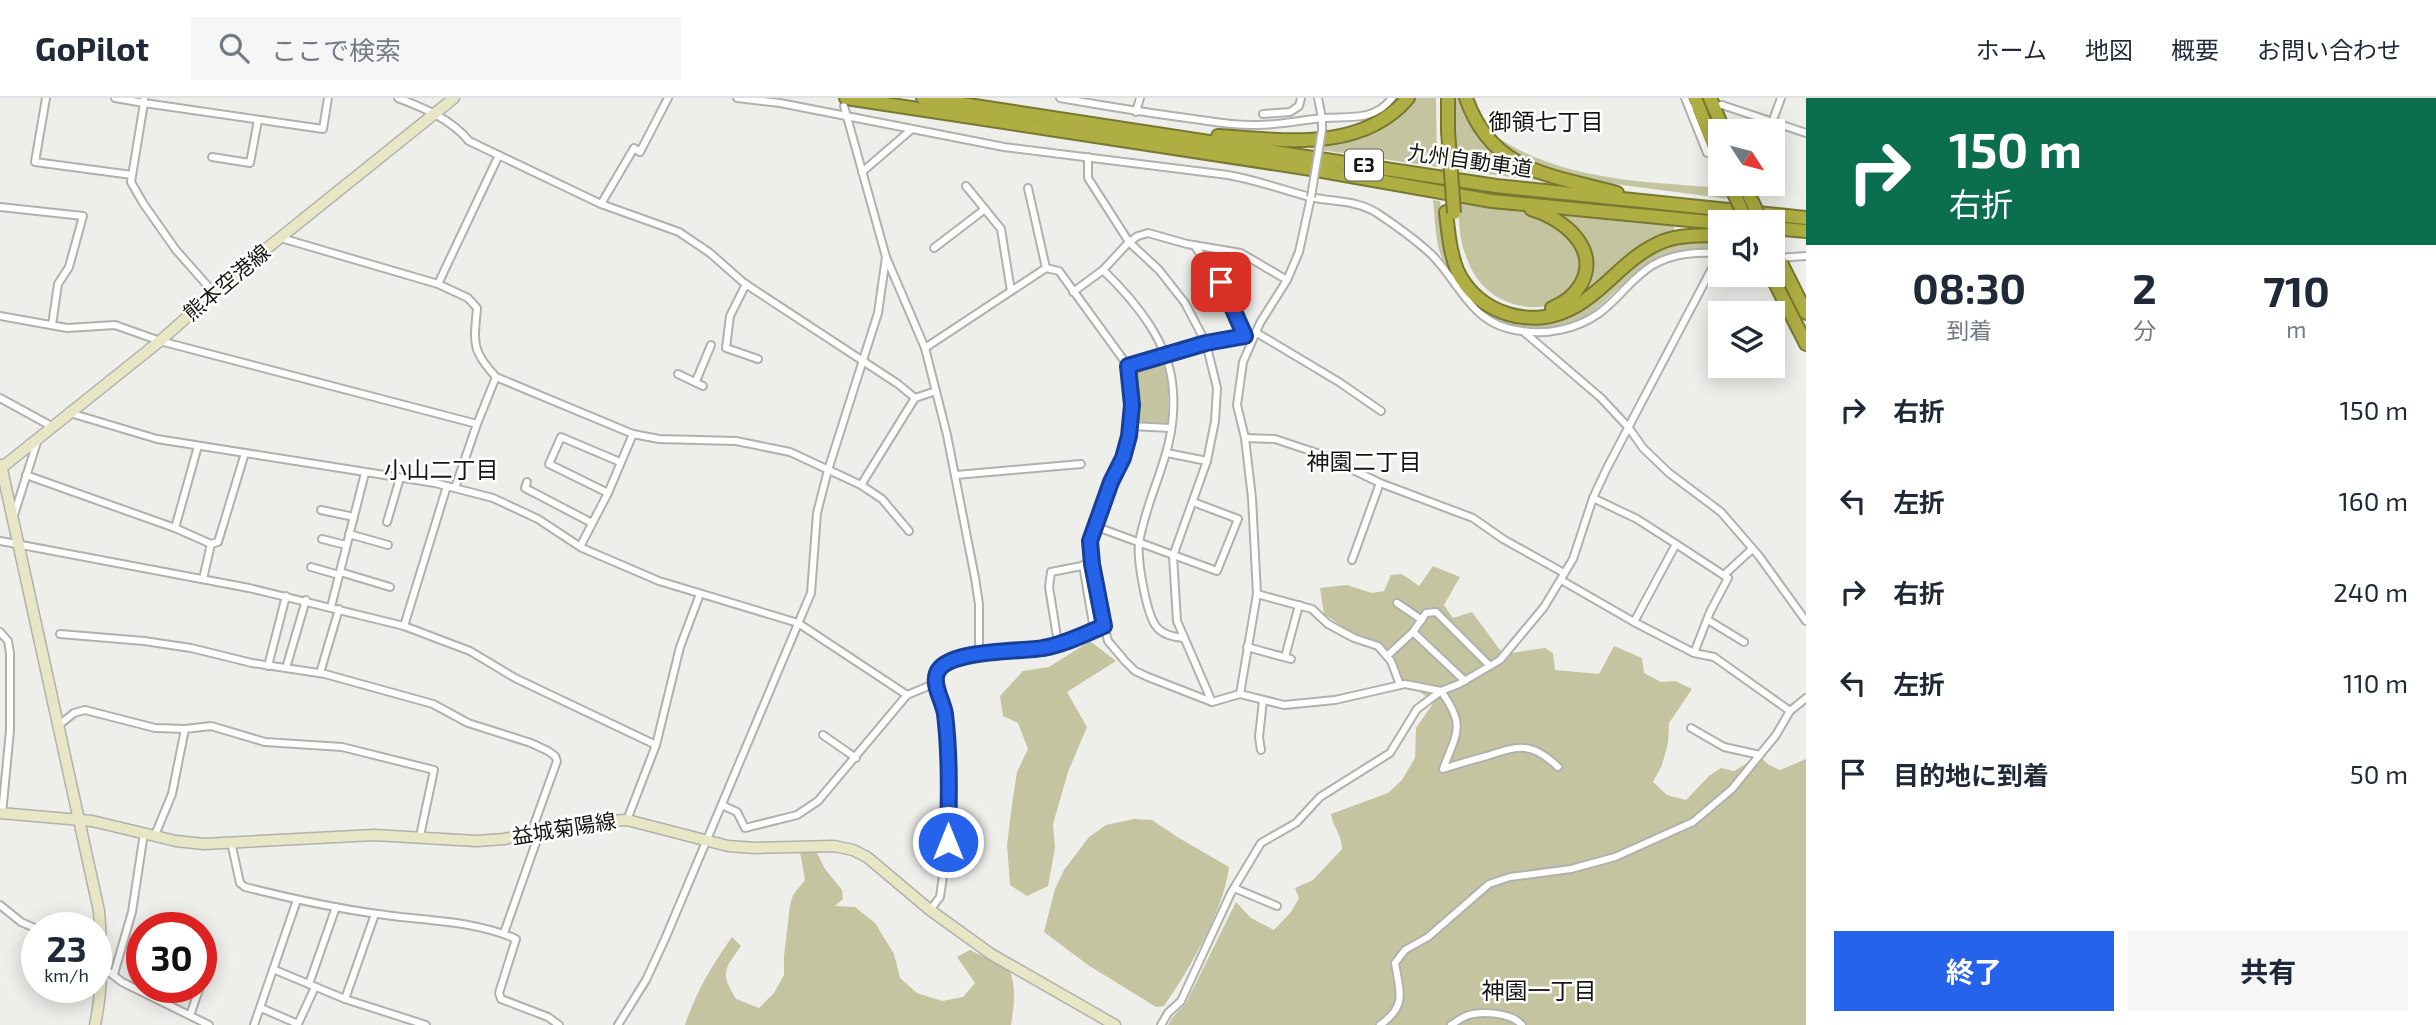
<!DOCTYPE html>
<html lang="ja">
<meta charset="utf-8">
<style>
body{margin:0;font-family:"Exo 2","Noto Sans JP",sans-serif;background:#f6f6f7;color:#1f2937;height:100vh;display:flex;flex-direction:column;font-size:26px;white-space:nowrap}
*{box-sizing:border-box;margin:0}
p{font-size:23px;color:#747a83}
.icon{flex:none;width:38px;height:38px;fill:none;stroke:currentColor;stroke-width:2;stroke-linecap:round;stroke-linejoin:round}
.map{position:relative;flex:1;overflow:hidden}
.side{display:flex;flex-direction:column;background:#fff;width:630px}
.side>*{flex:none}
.banner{background:#0b6e4f;color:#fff;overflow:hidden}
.needle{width:46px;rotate:126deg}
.controls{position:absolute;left:1708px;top:21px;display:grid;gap:14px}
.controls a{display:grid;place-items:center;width:77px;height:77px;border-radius:0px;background:#fff;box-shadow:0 4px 18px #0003;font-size:35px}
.speed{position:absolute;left:21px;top:814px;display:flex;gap:14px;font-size:35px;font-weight:700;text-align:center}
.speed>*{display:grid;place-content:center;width:91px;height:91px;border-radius:50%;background:#fff;box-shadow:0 4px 18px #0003;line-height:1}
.speed small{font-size:18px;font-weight:400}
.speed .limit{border:10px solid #d22;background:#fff;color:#111}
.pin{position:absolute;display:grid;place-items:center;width:60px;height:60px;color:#fff;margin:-30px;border-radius:14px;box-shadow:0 4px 10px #0006}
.me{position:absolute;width:77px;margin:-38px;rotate:0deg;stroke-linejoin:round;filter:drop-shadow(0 0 5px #0008)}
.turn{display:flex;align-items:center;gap:24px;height:147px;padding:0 28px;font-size:32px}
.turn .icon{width:91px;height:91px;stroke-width:2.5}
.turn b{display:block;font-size:49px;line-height:60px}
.eta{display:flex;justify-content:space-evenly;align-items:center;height:119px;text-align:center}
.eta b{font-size:42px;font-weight:700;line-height:49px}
.primary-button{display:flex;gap:14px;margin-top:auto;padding:14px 28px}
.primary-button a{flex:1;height:80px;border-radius:0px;background:#2563eb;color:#fff;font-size:28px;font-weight:700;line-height:80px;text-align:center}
.primary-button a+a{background:#f6f6f7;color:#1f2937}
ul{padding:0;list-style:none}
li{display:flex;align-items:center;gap:21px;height:91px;padding:0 28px}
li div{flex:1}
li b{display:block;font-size:26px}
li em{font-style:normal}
header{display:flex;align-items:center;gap:42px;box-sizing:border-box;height:98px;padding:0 35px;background:#fff;border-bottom:2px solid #e0e1e3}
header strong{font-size:33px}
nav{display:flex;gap:38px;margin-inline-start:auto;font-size:24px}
.search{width:490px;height:63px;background:#f6f6f7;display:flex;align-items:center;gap:18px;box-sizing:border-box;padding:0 24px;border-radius:0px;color:#747a83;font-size:26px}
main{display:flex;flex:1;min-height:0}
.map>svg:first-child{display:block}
.green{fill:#c4c5a0}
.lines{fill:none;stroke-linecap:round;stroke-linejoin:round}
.street-casing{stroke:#b0b1ad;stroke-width:10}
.secondary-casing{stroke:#b0b1ad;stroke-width:13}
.highway-casing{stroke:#787832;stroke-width:16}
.street{stroke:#fff;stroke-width:6}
.secondary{stroke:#e7e7c6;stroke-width:10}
.highway{stroke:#aeae42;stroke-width:12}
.street-bridge-casing{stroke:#b0b1ad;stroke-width:10;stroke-linecap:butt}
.highway-bridge-casing{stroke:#787832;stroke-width:16;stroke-linecap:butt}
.street-bridge{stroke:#fff;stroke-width:6}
.highway-bridge{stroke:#aeae42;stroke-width:12}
.route-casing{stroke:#184099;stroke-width:18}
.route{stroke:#2563eb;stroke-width:12}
.labels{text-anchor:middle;stroke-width:5;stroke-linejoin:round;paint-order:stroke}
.shield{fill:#fffffe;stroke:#5b5b5a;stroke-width:2}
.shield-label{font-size:19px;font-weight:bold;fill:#151513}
.street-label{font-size:21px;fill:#151513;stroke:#fffffe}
.neighbourhood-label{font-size:23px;fill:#151513;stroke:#fffffe}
</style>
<header>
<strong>GoPilot</strong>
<div class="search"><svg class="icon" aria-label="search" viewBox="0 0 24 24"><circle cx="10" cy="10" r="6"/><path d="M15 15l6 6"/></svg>ここで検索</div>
<nav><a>ホーム</a><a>地図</a><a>概要</a><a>お問い合わせ</a></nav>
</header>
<main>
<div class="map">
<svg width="1806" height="927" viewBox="0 0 1806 927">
<rect width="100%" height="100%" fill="#eeefea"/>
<g class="green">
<polygon points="1412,0 1436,0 1437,69 1301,49 1302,45 1347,40"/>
<polygon points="1454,0 1462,0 1477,34 1557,85 1455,72 1453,37"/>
<path d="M1494 37C1561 83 1646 84 1724 90L1729 101 1577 81 1524 64 1492 39Z"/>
<path d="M1433 102 1440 103 1444 140 1451 169 1507 222 1522 225H1542L1644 157 1682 143 1720 142V151C1666 150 1650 163 1611 197 1601 207 1590 217 1577 223 1524 250 1463 211 1442 160 1435 144 1435 120 1433 102Z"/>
<path d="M1458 105C1481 109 1522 111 1542 120 1573 135 1597 167 1567 195 1563 198 1559 203 1555 205 1547 209 1536 210 1528 209 1497 205 1476 188 1466 158 1459 142 1459 123 1458 105Z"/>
<polygon points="1550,113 1674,127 1674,136 1633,154 1596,189 1577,200 1590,165"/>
<polygon points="1163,265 1168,287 1168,324 1165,326 1136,323 1132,273"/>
<path d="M1433 468 1460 479 1444 507 1453 520 1472 514 1503 556 1545 550 1553 555 1555 572 1599 576 1614 548 1642 560 1644 575 1661 584 1675 583 1692 591 1669 625 1668 645 1662 667 1653 684 1667 697 1686 702 1709 678 1721 670 1734 673 1759 658 1769 667 1780 672 1806 661V927H1168L1172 920 1186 905 1236 804 1251 820 1274 832 1291 814 1299 800 1295 790 1313 782 1342 751C1342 738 1333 729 1331 716L1388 695 1402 682 1415 660 1416 630 1434 604 1402 581 1394 560 1378 545 1354 536 1324 516 1320 490 1347 487 1372 495 1384 493 1391 477 1402 476 1419 488Z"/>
<polygon points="1090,543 1116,563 1067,594 1087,629 1068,674 1053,726 1055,750 1048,788 1027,798 1010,787 1007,747 1013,699 1017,674 1028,651 1018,625 1003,618 1000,598 1023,573 1049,569"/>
<path d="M1134 721 1152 722 1179 740 1229 769C1224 812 1189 872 1164 908L1156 909 1088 867 1044 834 1055 791 1064 772 1089 739 1106 727Z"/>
<path d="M815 751 825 771 842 792 843 801 835 808 855 809 875 825 894 856 900 880 917 895 942 903 963 899 975 885 957 859 970 852 1009 871C1017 890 1014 907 1011 927H685C696 894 712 867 732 839L741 848C724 872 720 875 736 901L759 910 774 895 784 877V858L790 807 793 797 805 782 800 754Z"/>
</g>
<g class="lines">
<g class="street-casing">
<g id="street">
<polyline points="46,0 35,64 132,77"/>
<polyline points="115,0 144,5 144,0"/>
<path d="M398 0C424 10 451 21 469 43L601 106 679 134 710 155 744 185 898 286 915 300"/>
<path d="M737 0 780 5 1004 49 1228 77C1257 82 1283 92 1310 99 1333 104 1357 102 1377 115 1395 127 1416 142 1432 157 1462 188 1472 228 1522 233 1548 237 1576 231 1598 216 1618 202 1631 180 1653 167 1674 155 1697 154 1720 155"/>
<path d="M1060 0C1105 8 1149 15 1194 21 1215 24 1236 28 1258 27 1280 27 1301 22 1323 20 1348 18 1374 24 1392 0"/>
<polyline points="1318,0 1322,20 1322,32"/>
<polyline points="1685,0 1689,10"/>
<polyline points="1698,7 1689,10 1707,55"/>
<polyline points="844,8 886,159 925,250 947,337 975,480 979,506 979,556"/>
<polyline points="1713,8 1722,7 1806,35"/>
<polyline points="1136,14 1140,0"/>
<polyline points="1263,16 1290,14 1299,8 1301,0"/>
<polyline points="1769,33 1781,0"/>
<polyline points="212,59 250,65 258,22"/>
<polyline points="1088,59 1088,80 1129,144 1159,172 1185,205 1206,245 1217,290 1215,323 1207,363 1173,458 1177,523 1212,604"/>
<polyline points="862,74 912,31"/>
<polyline points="966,88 1001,131 1011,193"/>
<polyline points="1028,90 1046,170"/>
<polyline points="601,106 634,50 640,54 668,0"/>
<polyline points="0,109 83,118 69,169 58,186 52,227"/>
<path d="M281 140 438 186 468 200 477 210C474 245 471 252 496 279L633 336 659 341 736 343 790 354 861 387 915 300 936 293"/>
<polyline points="1194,147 1221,184 1245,238"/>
<polyline points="934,150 985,111"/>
<polyline points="1778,160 1806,158"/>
<path d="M1103 172C1136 204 1171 246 1173 294 1177 354 1148 391 1139 445 1137 461 1146 515 1156 528 1162 537 1174 539 1184 540"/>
<polyline points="438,186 499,57"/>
<polyline points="746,186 730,218 726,250 758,261"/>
<polyline points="1073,194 1103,172 1129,144 1138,138 1148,135 1187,146 1241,155 1287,182"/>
<polyline points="214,195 176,152 143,105 131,84 144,5 323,31 328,0"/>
<polyline points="0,218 67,230 115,227 160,243 477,326 496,279"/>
<polyline points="1524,234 1601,300 1629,330 1643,350 1669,375 1721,414 1759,458 1806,523"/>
<path d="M925 250 1046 170 1059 173 1128 268 1132 291 1129 338 1123 360 1111 385 1090 443 1092 466 1104 528 1108 543 1125 563 1135 573 1148 579 1212 604 1240 596 1284 607 1335 602 1405 586 1441 593C1466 628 1457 634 1443 671 1458 666 1472 662 1487 658 1519 647 1532 644 1558 669"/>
<polyline points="1128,268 1206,245 1257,235 1339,284 1381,313"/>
<polyline points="678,276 703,288"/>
<polyline points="696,283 711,247"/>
<polyline points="0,300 53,329"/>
<polyline points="70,315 157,341 435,385 493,400 538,421 582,450 659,483 798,525 907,597"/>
<polyline points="1130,328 1171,330"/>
<polyline points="1245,340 1275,341 1320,356 1380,385 1473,420 1503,441 1564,475"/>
<polyline points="198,348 175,430 211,446"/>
<polyline points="1167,355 1207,363"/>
<polyline points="26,377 175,430"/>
<polyline points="956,377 1081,366"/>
<polyline points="527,384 525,390 592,425"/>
<polyline points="861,387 882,401 909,433"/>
<polyline points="455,390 477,326"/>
<polyline points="608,395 549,366 561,339 620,364"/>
<polyline points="1593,400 1637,421 1676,446 1634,524"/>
<polyline points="321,412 354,419"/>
<polyline points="14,417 37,344"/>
<polyline points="387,424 400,380"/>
<polyline points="1097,429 1217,473 1238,421 1193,404"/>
<polyline points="349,436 388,447"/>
<polyline points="322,441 346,447"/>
<polyline points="0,443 249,490 404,528 470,553 515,580 656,647"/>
<polyline points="1676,446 1728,480 1710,514 1694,555"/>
<polyline points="581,447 608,395 633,336"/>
<polyline points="1352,462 1380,385"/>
<polyline points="1083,467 1094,532"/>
<polyline points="311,469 339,477"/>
<polyline points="340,474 390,489"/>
<polyline points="1724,477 1752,451"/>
<polyline points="203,481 211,446 218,444 245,355"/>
<polyline points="1561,482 1634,524 1694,555 1714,559 1790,613"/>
<polyline points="1257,496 1312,511 1328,526 1354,540 1378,548 1391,563 1400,587"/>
<polyline points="1397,505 1422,522"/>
<polyline points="331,509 365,375"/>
<polyline points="1708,522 1744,544"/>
<polyline points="404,528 447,388"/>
<polyline points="0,534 8,543 10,555 10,632 2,716"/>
<polyline points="1413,534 1465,583"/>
<polyline points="60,536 144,543 191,550 252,565 325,576 433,606 468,625 531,645 548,653 555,658 557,663 531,735"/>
<polyline points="1058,545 1049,489 1051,474 1092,466"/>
<polyline points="1247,549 1291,561"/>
<polyline points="1387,558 1413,534 1426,515 1436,514 1490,568"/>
<polyline points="1285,559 1299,507"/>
<polyline points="268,568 286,498"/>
<polyline points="286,570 306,502"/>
<polyline points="320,575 339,511"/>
<polyline points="1240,596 1257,496 1252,400 1245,340 1237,307 1243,264 1260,225 1287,182 1299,154 1311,99"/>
<polyline points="59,627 74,615 85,612 155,630 185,631"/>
<polyline points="1691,630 1724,649 1760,657"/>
<polyline points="823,637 856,660"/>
<polyline points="1261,652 1259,639 1263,602"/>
<polyline points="722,707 737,714 745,730 797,717 818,703 907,597 936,585 938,573 948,563 979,556 1046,550 1104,528"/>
<polyline points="627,722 656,647 680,549 700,496"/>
<polyline points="155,737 172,696 185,631 211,628 265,644 342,649 434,672 420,738"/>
<path d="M231 744 240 785 245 789C289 800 333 810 378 816 423 823 474 822 516 841L499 895 501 901 548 919 559 927"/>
<polyline points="1234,790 1277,808"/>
<polyline points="0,807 21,824 37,831"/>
<polyline points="930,812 940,799 948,744 949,645 944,604 936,585"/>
<polyline points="504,835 540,733"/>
<polyline points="96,864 122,884 209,927"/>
<polyline points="275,872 345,901 426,927"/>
<polyline points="114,876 132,814 144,735"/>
<polyline points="201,885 211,856"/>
<polyline points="309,886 336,809"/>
<polyline points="155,900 159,889"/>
<polyline points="345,901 375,816"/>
<polyline points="261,910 298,926 315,889"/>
<polyline points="190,917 200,889"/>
<polyline points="254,927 297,802"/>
<polyline points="618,927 646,882 665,841 811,495 817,415 828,372 878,215 886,159"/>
<polyline points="1161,927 1168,915 1181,903 1231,795 1261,745 1296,725 1320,699 1390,655 1417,611 1441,593 1459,586 1500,562 1544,509 1573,461 1593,400 1607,370 1720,155"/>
<path d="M1380 927C1407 908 1400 895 1395 865L1405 852 1428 839 1489 786 1510 779 1571 771 1615 759 1693 724 1732 691 1776 637 1790 613 1806 600"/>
<path d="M1451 927C1456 924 1461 920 1466 918 1481 912 1512 915 1522 927"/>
</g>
</g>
<g class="secondary-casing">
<g id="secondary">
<path d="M1 367 99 813C102 852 103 889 95 927"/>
<polyline points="0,371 160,243 240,172 454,0"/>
<polyline points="0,715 92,723 176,743 204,746 374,737 477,743 504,741 591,724 627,722 728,748 755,750 834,748 853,752 867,759 930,812 991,856 1115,927"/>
</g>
</g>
<g class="highway-casing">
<g id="highway">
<polyline points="846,0 1311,71 1492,103 1720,125"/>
<polyline points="923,0 1496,88 1806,120"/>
<path d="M1466 0C1492 75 1552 77 1617 95"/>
<polyline points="1695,0 1720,63"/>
<polyline points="1710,0 1724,33"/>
<polyline points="1448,33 1448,0"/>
<path d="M1218 38C1282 42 1361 55 1408 0"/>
<path d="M1531 111C1562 120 1601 150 1581 186 1574 198 1565 205 1552 210"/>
<path d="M1446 114C1448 133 1450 154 1457 172 1477 217 1535 233 1576 208 1606 191 1625 161 1657 146 1677 136 1699 138 1720 137"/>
<polyline points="1773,130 1806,133"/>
<polyline points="1773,149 1806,215"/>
<polyline points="1771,177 1806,246"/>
</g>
</g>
<use href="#street" class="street"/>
<use href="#secondary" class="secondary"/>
<use href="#highway" class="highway"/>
<g class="street-bridge-casing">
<polyline id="street-bridge" points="1311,99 1322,32"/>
</g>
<g class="highway-bridge-casing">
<g id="highway-bridge">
<polyline points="1448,33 1454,115"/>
<polyline points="1733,93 1747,124"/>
<polyline points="1748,95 1762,124"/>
</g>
</g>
<use href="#street-bridge" class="street-bridge"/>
<use href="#highway-bridge" class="highway-bridge"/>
</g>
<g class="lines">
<g class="route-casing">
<path id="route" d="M948 744C949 701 950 658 945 616 943 603 932 587 937 575 946 551 1021 554 1043 550 1063 547 1085 536 1104 528L1092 466 1090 443 1111 384 1123 360 1129 338 1132 307 1128 268 1206 245 1245 238 1221 184"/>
</g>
<use href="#route" class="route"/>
</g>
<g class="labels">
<rect class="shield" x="1345" y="51.5" width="38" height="31" rx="5"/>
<g class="shield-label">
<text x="1364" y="74">E3</text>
</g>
<g class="street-label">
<text transform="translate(1470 63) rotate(8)" y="7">九州自動車道</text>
<text transform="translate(227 185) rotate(-40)" y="7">熊本空港線</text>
<text transform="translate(564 731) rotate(-9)" y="7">益城菊陽線</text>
</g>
<g class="neighbourhood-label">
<text x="1546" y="32">御領七丁目</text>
<text x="1364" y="372">神園二丁目</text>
<text x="441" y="380">小山二丁目</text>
<text x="1539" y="901">神園一丁目</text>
</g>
</g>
</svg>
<div class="controls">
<a><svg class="needle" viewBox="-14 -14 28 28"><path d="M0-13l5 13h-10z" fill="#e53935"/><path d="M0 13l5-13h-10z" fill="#747a83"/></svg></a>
<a><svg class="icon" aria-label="sound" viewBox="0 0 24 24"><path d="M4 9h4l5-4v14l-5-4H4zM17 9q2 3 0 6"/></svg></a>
<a><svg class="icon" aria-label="layers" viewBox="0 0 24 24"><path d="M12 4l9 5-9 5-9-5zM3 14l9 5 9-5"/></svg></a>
</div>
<div class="speed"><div>23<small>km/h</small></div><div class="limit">30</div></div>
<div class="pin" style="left:1221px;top:184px;background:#d93025"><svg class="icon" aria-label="arrive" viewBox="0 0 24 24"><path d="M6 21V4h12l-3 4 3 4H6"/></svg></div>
<svg class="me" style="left:948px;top:744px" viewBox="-20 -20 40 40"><circle r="17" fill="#2563eb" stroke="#fff" stroke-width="3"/><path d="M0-11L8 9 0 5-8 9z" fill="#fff"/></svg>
</div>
<section class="side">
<div class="banner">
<div class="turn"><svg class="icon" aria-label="right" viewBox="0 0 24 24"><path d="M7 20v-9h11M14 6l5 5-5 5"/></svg><div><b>150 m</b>右折</div></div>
</div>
<div class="eta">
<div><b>08:30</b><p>到着</p></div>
<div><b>2</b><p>分</p></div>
<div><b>710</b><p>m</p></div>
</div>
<ul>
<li><svg class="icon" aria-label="right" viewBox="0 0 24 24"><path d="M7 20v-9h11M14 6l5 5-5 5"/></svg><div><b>右折</b></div><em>150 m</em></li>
<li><svg class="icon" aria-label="left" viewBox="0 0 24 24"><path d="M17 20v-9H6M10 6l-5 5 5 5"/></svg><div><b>左折</b></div><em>160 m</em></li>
<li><svg class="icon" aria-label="right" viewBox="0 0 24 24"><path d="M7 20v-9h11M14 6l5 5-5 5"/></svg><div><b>右折</b></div><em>240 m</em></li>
<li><svg class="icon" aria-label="left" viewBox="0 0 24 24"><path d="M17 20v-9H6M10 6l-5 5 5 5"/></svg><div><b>左折</b></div><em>110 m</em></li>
<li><svg class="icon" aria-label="arrive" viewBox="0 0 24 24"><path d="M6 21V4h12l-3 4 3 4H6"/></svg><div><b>目的地に到着</b></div><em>50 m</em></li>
</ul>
<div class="primary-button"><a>終了</a><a>共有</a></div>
</section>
</main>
